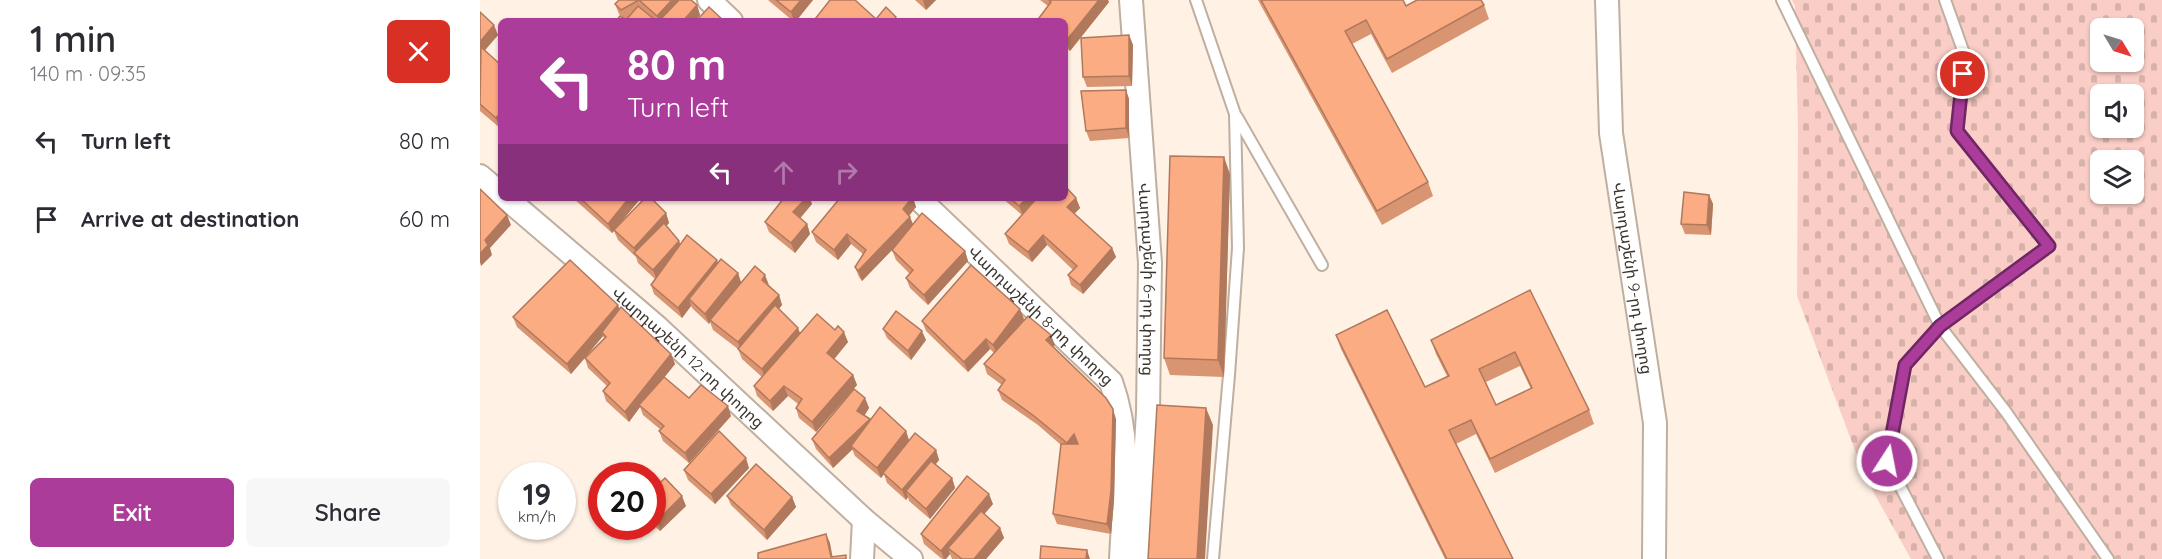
<!DOCTYPE html>
<meta charset="utf-8">
<style>
body{margin:0;font-family:Quicksand,"Noto Sans Armenian",sans-serif;background:#f7f7f7;color:#2b2b33;height:100vh;display:flex;flex-direction:column;font-size:22px;white-space:nowrap}
*{box-sizing:border-box;margin:0}
p{font-size:20px;color:#7c7c81}
.icon{flex:none;width:33px;height:33px;fill:none;stroke:currentColor;stroke-width:2;stroke-linecap:round;stroke-linejoin:round}
.map{position:relative;flex:1;overflow:hidden}
.side{display:flex;flex-direction:column;background:#fff;width:480px}
.side>*{flex:none}
.banner{position:absolute;left:18px;top:18px;width:570px;height:183px;border-radius:9px;box-shadow:0 2px 4px #0004;background:#ab3c9a;color:#fff;overflow:hidden}
.needle{width:39px;rotate:128deg}
.fabs{position:absolute;left:1610px;top:18px;display:grid;gap:12px}
.fabs a{display:grid;place-items:center;width:54px;height:54px;border-radius:9px;background:#fff;box-shadow:0 2px 4px #0004;font-size:30px}
.speed{position:absolute;left:18px;top:462px;display:flex;gap:12px;font-size:30px;font-weight:700;text-align:center}
.speed>*{display:grid;place-content:center;width:78px;height:78px;border-radius:50%;background:#fff;box-shadow:0 2px 4px #0004;line-height:1}
.speed small{font-size:15px;font-weight:400}
.speed .limit{border:9px solid #d22;background:#fff;color:#111}
.pin{position:absolute;display:grid;place-items:center;width:51px;height:51px;color:#fff;margin:-26px;border:3px solid #fff;border-radius:50%;box-shadow:0 2px 6px #0007}
.me{position:absolute;width:66px;margin:-33px;rotate:11deg;stroke-linejoin:round;filter:drop-shadow(0 0 4px #0008)}
.turn{display:flex;align-items:center;gap:21px;height:126px;padding:0 30px;font-size:27px}
.turn .icon{width:78px;height:78px;stroke-width:2.5}
.turn b{display:block;font-size:42px;line-height:51px}
.lanes{display:flex;align-items:center;height:57px;padding:0 30px;background:#0003;justify-content:center;gap:30px;direction:ltr}
.lanes .off{opacity:.35}
.round{display:grid;place-items:center;flex:none;width:63px;height:63px;border-radius:9px;background:#f7f7f7}
.head{display:flex;align-items:center;justify-content:space-between;height:102px;padding:0 30px}
h1{font-size:36px;font-weight:600;line-height:45px}
.button{display:flex;gap:12px;margin-top:auto;padding:12px 30px}
.button a{flex:1;height:69px;border-radius:9px;background:#ab3c9a;color:#fff;font-size:24px;font-weight:600;line-height:69px;text-align:center}
.button a+a{background:#f7f7f7;color:#2b2b33}
ul{padding:0;list-style:none}
li{display:flex;align-items:center;gap:18px;height:78px;padding:0 30px}
li div{flex:1}
li b{display:block;font-size:22px}
li em{font-style:normal}
main{display:flex;flex:1;min-height:0}
.map>svg:first-child{display:block}
.cemetery{fill:url(#cemetery-stones);fill-rule:evenodd}
.lines{fill:none;stroke-linecap:round;stroke-linejoin:round}
.service-casing{stroke:#bfafa0;stroke-width:14}
.minor-casing{stroke:#bfafa0;stroke-width:26}
.service{stroke:#fff;stroke-width:10}
.minor{stroke:#fff;stroke-width:22}
.wall{fill:#d99471;fill-rule:evenodd}
.shaded-wall{fill:#b0785c}
.building{fill:#fcac83;stroke:#b0785c;stroke-width:1.5;fill-rule:evenodd}
.route-casing{stroke:#6f2764;stroke-width:15}
.route{stroke:#ab3c9a;stroke-width:10}
.labels{text-anchor:middle;stroke-width:5;stroke-linejoin:round;paint-order:stroke}
.street-label{font-size:16px;fill:#3b342e;stroke:#fff}
</style>
<main>
<section class="side">
<div class="head"><div><h1>1 min</h1><p>140 m · 09:35</p></div><a class="round" style="background:#d93025;color:#fff"><svg class="icon" aria-label="close" viewBox="0 0 24 24"><path d="M6 6l12 12M18 6L6 18"/></svg></a></div>
<ul>
<li><svg class="icon" aria-label="left" viewBox="0 0 24 24"><path d="M17 20v-9H6M10 6l-5 5 5 5"/></svg><div><b>Turn left</b></div><em>80 m</em></li>
<li><svg class="icon" aria-label="arrive" viewBox="0 0 24 24"><path d="M6 21V4h12l-3 4 3 4H6"/></svg><div><b>Arrive at destination</b></div><em>60 m</em></li>
</ul>
<div class="button"><a>Exit</a><a>Share</a></div>
</section>
<div class="map">
<svg width="1682" height="559" viewBox="0 0 1682 559">
<defs>
<pattern id="cemetery-stones" width="16" height="16" patternUnits="userSpaceOnUse" patternTransform="scale(1.5)"><rect width="16" height="16" fill="#facec6"/><path d="M2 7V4a2 2 0 0 1 4 0v3zM10 15v-3a2 2 0 0 1 4 0v3z" fill="#d7b2aa"/></pattern>
</defs>
<rect width="100%" height="100%" fill="#fff1e4"/>
<path class="cemetery" d="M1312 0H1682V559H1431L1385 477 1317 296 1318 129 1315 6ZM1620 28H1653V62H1620ZM1620 94H1653V128H1620ZM1620 160H1653V194H1620Z"/>
<g class="lines">
<g class="service-casing">
<g id="service">
<polyline points="716,0 755,114 758,248 749,375 733,559"/>
<polyline points="1302,0 1460,326 1526,412 1628,559"/>
<polyline points="757,117 842,265"/>
<polyline points="1458,559 1407,461 1425,365 1460,326 1569,246 1477,131 1485,56 1465,0"/>
</g>
</g>
<g class="minor-casing">
<g id="minor">
<polyline points="229,0 251,21"/>
<path id="s1" d="M651 0 670 263 668 412 659 559"/>
<path id="s2" d="M1127 0 1131 133 1175 423 1174 559"/>
<polyline points="0,176 21,194"/>
<path id="s3" d="M26 198 177 327 384 520 431 559"/>
<path id="s4" d="M438 198 631 382C652 440 644 499 641 559"/>
<polyline points="382,559 384,520"/>
</g>
</g>
<use href="#service" class="service"/>
<use href="#minor" class="minor"/>
</g>
<g class="wall">
<polygon points="139,0 211,0 217,5 220,15 215,21 136,21 143,18 139,14 135,4"/>
<polygon points="288,0 333,0 316,21 313,21"/>
<polygon points="435,0 456,0 446,10"/>
<polygon points="560,0 628,0 629,2 590,51 585,47 585,21 560,21 559,18 568,6"/>
<polygon points="778,0 923,0 926,6 1004,5 1009,19 912,73 891,34 872,44 948,182 953,196 902,225"/>
<polygon points="0,12 18,35 4,51 20,128 0,111"/>
<polygon points="649,35 653,45 652,86 607,87 603,77"/>
<polygon points="646,90 649,99 649,138 610,141 606,131"/>
<polygon points="750,174 744,377 690,375 684,358"/>
<polygon points="1229,195 1233,204 1231,235 1205,234 1201,224"/>
<polygon points="93,198 161,198 135,229 186,213 189,223 186,226 200,244 258,273 261,282 289,285 299,295 302,305 299,309 320,333 368,342 354,359 373,375 377,385 336,432 319,418 316,408 318,404 308,396 293,411 277,396 274,386 282,377 262,359 258,349 233,330 230,322 229,324 213,309 211,306 202,318 174,294 171,285 175,279 158,263 156,257 138,240 134,231 132,233"/>
<polygon points="352,198 433,198 436,207 429,216 433,224 485,251 488,261 448,305 430,288 426,278 430,274 416,260 412,250 415,247 382,281 379,277 375,267 383,254 371,244 358,260 336,242 332,232 357,202"/>
<polygon points="522,198 596,198 600,208 594,214 632,248 636,257 603,294 591,285 588,275 593,270 567,245 552,262 529,244 525,234 542,215"/>
<polygon points="332,204 320,218 327,224 330,234 315,253 289,232 285,222"/>
<path d="M1050 290 1109 410 1114 424 1015 473 996 434 976 444 1033 559H965L861 349 856 335 945 387 967 376 956 354 951 340ZM1040 366 1051 389 1016 405 1006 382Z"/>
<path d="M140 310 191 354 195 364 183 379 209 398 251 416 209 463 183 441 179 431 181 430 163 415 160 407 149 422 126 401 123 391 127 386 108 368 105 358 91 374 37 327 33 317ZM123 336 124 338 107 355Z"/>
<polygon points="544,319 537,328 575,345 573,346 636,419 634,501 631,534 577,524 573,514 581,445 558,425 522,400 518,390 522,385 507,374 504,364 514,353 510,349 488,372 446,331 442,321"/>
<polygon points="403,329 446,340 431,360 407,338"/>
<polygon points="385,398 389,408 384,416 390,421 426,431 429,440 456,450 459,460 456,464 472,478 475,488 450,519 429,501 428,497 426,500 407,483 404,474 401,478 375,456 372,449 353,468 336,449 332,439"/>
<polygon points="269,468 235,504 208,480 204,470"/>
<polygon points="172,490 206,506 180,531 172,524"/>
<polygon points="247,496 312,497 316,507 287,540 251,505"/>
<polygon points="513,504 504,514 520,528 524,538 506,559 472,559 470,554 466,559 462,559 444,544 441,534"/>
</g>
<g class="shaded-wall">
<polygon points="192,0 205,0 179,21 177,16"/>
<polygon points="321,0 333,0 316,21 314,21 311,12"/>
<polygon points="443,0 456,0 446,10"/>
<polygon points="619,0 628,0 629,2 590,51 586,41"/>
<polygon points="217,5 220,15 215,21 203,21"/>
<polygon points="14,25 18,35 0,56 0,42"/>
<polygon points="649,35 653,45 652,86 649,76"/>
<polygon points="646,90 649,99 649,138 646,128"/>
<polygon points="21,112 21,126 20,128 16,118"/>
<polygon points="744,157 750,174 744,377 738,360"/>
<polygon points="1229,195 1233,204 1231,235 1227,225"/>
<polygon points="149,198 161,198 132,233 128,224"/>
<polygon points="326,198 330,198 332,204 317,222 313,212"/>
<polygon points="432,198 433,198 436,207 426,219 423,209"/>
<polygon points="547,198 559,198 543,216 539,206"/>
<polygon points="596,198 600,208 591,217 587,207"/>
<polygon points="186,213 189,223 158,257 156,255 154,248"/>
<polygon points="27,215 31,225 10,248 12,255 1,266 0,262 0,254 5,240"/>
<polygon points="430,217 434,227 382,281 378,271"/>
<polygon points="327,224 330,234 315,253 311,243"/>
<polygon points="367,234 371,244 358,260 354,250"/>
<polygon points="563,235 567,245 552,262 548,252"/>
<polygon points="199,241 203,250 177,280 173,270"/>
<polygon points="632,248 636,257 603,294 600,285"/>
<polygon points="485,251 488,261 448,305 444,295"/>
<polygon points="237,260 240,270 209,299 211,306 202,318 198,308"/>
<polygon points="258,273 261,283 230,320 230,322 229,324 225,314"/>
<polygon points="285,275 289,285 282,280"/>
<polygon points="299,295 302,305 262,352 258,342"/>
<polygon points="138,305 142,315 122,332 123,336 91,374 87,364"/>
<polygon points="540,309 544,319 517,355 513,345"/>
<polygon points="318,328 322,338 285,379 282,369"/>
<polygon points="442,331 446,340 431,360 428,351"/>
<polygon points="364,332 368,342 351,363 347,353"/>
<polygon points="571,335 575,345 570,350 566,340"/>
<polygon points="506,339 510,349 488,372 484,362"/>
<polygon points="191,354 195,364 161,406 159,405 160,407 149,422 145,412"/>
<polygon points="373,375 377,385 336,432 332,422"/>
<polygon points="304,386 308,396 293,411 290,401"/>
<polygon points="385,398 389,408 381,421 377,411"/>
<polygon points="248,406 251,416 209,463 205,453"/>
<polygon points="726,408 733,425 725,559 717,559"/>
<polygon points="633,409 636,419 634,501 631,534 627,524"/>
<polygon points="390,419 393,429 371,446 373,449 353,468 349,458"/>
<polygon points="426,431 429,441 401,478 397,468"/>
<polygon points="594,434 598,444 590,452 587,443"/>
<polygon points="456,450 459,460 430,495 426,491 428,497 426,500 422,490"/>
<polygon points="266,458 269,468 235,504 231,494"/>
<polygon points="472,478 475,488 450,519 446,509"/>
<polygon points="509,494 513,504 472,552 468,548 470,554 466,559 464,559 461,551"/>
<polygon points="202,496 206,506 180,531 177,521"/>
<polygon points="312,497 316,507 287,540 284,530"/>
<polygon points="520,528 524,538 506,559 494,559"/>
<polygon points="346,534 350,543 353,559 352,559"/>
<polygon points="607,550 610,559 606,559"/>
</g>
<g class="building">
<polygon points="139,0 192,0 177,16 159,0 141,10 135,4"/>
<polygon points="199,0 211,0 217,5 203,21 179,21"/>
<polygon points="296,0 321,0 311,12"/>
<polygon points="350,0 375,0 396,19 406,7 416,17 413,21 338,21 335,19"/>
<polygon points="569,0 619,0 586,41 585,40 585,21 562,21 559,18 571,2"/>
<polygon points="781,0 923,0 926,6 937,0 1001,0 1004,5 907,59 886,20 865,31 948,182 897,211"/>
<polygon points="158,6 175,20 174,21 136,21 140,16 146,20"/>
<polygon points="229,7 244,21 216,21"/>
<polygon points="0,12 14,25 0,42"/>
<polygon points="649,35 649,76 603,77 601,38"/>
<polygon points="1,47 21,65 21,112 16,118 0,104"/>
<polygon points="646,90 646,128 606,131 601,91"/>
<polygon points="690,156 744,157 738,360 684,358"/>
<polygon points="585,186 596,198 587,207 632,248 600,285 588,275 597,266 563,235 548,252 525,234 557,198 585,198"/>
<polygon points="0,189 27,215 5,240 8,245 0,254"/>
<polygon points="1204,192 1229,195 1227,225 1201,224"/>
<polygon points="100,198 149,198 128,224"/>
<polygon points="165,198 171,198 186,213 154,248 134,230"/>
<polygon points="304,198 326,198 313,212 327,224 311,243 285,222"/>
<polygon points="360,198 432,198 423,209 430,217 378,271 375,267 386,250 367,234 354,250 332,232"/>
<polygon points="530,198 547,198 539,206"/>
<polygon points="442,213 485,251 444,295 426,278 433,270 412,250"/>
<polygon points="184,223 199,241 173,270 154,253"/>
<polygon points="207,235 237,260 198,308 171,285"/>
<polygon points="241,259 258,273 225,314 209,299"/>
<polygon points="90,260 138,305 87,364 33,317"/>
<polygon points="491,265 540,309 513,345 506,339 484,362 442,321"/>
<polygon points="275,266 285,275 282,280 299,295 258,342 230,320"/>
<path d="M1050 290 1109 410 1010 459 991 420 969 430 1033 559H967L856 335 907 310 945 387 969 376 951 340ZM1035 352 1052 388 1016 405 999 369Z"/>
<polygon points="295,305 318,328 282,369 258,349"/>
<polygon points="141,307 191,354 145,412 123,391 130,383 105,358 126,337 122,332"/>
<polygon points="416,311 442,331 428,351 403,329"/>
<polygon points="337,314 355,330 358,326 364,332 347,353 373,375 332,422 316,408 322,399 304,386 290,401 274,386"/>
<polygon points="548,316 571,335 566,340 626,398 633,409 631,491 627,524 573,514 581,444 598,444 594,434 587,443 554,416 518,390 525,380 504,364"/>
<polygon points="184,377 209,398 221,385 248,406 205,453 179,431 184,426 159,405"/>
<polygon points="374,389 385,398 377,411 390,419 349,458 332,439"/>
<polygon points="677,405 726,408 717,559 668,559"/>
<polygon points="400,407 426,431 397,468 371,446"/>
<polygon points="239,431 266,458 231,494 204,470"/>
<polygon points="435,433 456,450 422,490 403,473"/>
<polygon points="451,461 472,478 446,509 426,491"/>
<polygon points="276,464 312,497 284,530 247,496"/>
<polygon points="487,476 509,494 461,551 441,534"/>
<polygon points="185,478 202,496 177,521 172,517 172,490"/>
<polygon points="501,511 520,528 494,559 482,559 468,548"/>
<polygon points="346,534 351,557 366,555 366,559 278,559 278,553"/>
<polygon points="561,546 607,550 606,559 560,559"/>
</g>
<g class="lines">
<g class="route-casing">
<polyline id="route" points="1407,461 1425,365 1460,326 1569,246 1477,131 1483,74"/>
</g>
<use href="#route" class="route"/>
</g>
<g class="labels">
<g class="street-label">
<text dy="6" stroke="none"><textPath href="#s1" startOffset="280">Վարդաշենի 6-րդ փողոց</textPath></text>
<text dy="6" stroke="none"><textPath href="#s2" startOffset="280">Վարդաշենի 9-րդ փողոց</textPath></text>
<text dy="6" stroke="none"><textPath href="#s4" startOffset="170">Վարդաշենի 8-րդ փողոց</textPath></text>
<text dy="6" stroke="none"><textPath href="#s3" startOffset="242">Վարդաշենի 12-րդ փողոց</textPath></text>
</g>
</g>
</svg>
<div class="fabs">
<a><svg class="needle" viewBox="-14 -14 28 28"><path d="M0-13l5 13h-10z" fill="#e53935"/><path d="M0 13l5-13h-10z" fill="#7c7c81"/></svg></a>
<a><svg class="icon" aria-label="sound" viewBox="0 0 24 24"><path d="M4 9h4l5-4v14l-5-4H4zM17 9q2 3 0 6"/></svg></a>
<a><svg class="icon" aria-label="layers" viewBox="0 0 24 24"><path d="M12 4l9 5-9 5-9-5zM3 14l9 5 9-5"/></svg></a>
</div>
<div class="speed"><div>19<small>km/h</small></div><div class="limit">20</div></div>
<div class="pin" style="left:1483px;top:74px;background:#d93025"><svg class="icon" aria-label="arrive" viewBox="0 0 24 24"><path d="M6 21V4h12l-3 4 3 4H6"/></svg></div>
<svg class="me" style="left:1407px;top:461px" viewBox="-20 -20 40 40"><circle r="17" fill="#ab3c9a" stroke="#fff" stroke-width="3"/><path d="M0-11L8 9 0 5-8 9z" fill="#fff"/></svg>
<div class="banner">
<div class="turn"><svg class="icon" aria-label="left" viewBox="0 0 24 24"><path d="M17 20v-9H6M10 6l-5 5 5 5"/></svg><div><b>80 m</b>Turn left</div></div>
<div class="lanes"><svg class="icon" aria-label="left" viewBox="0 0 24 24"><path d="M17 20v-9H6M10 6l-5 5 5 5"/></svg><svg class="icon off" aria-label="ahead" viewBox="0 0 24 24"><path d="M12 20V5M6 11l6-6 6 6"/></svg><svg class="icon off" aria-label="right" viewBox="0 0 24 24"><path d="M7 20v-9h11M14 6l5 5-5 5"/></svg></div>
</div>
</div>
</main>
